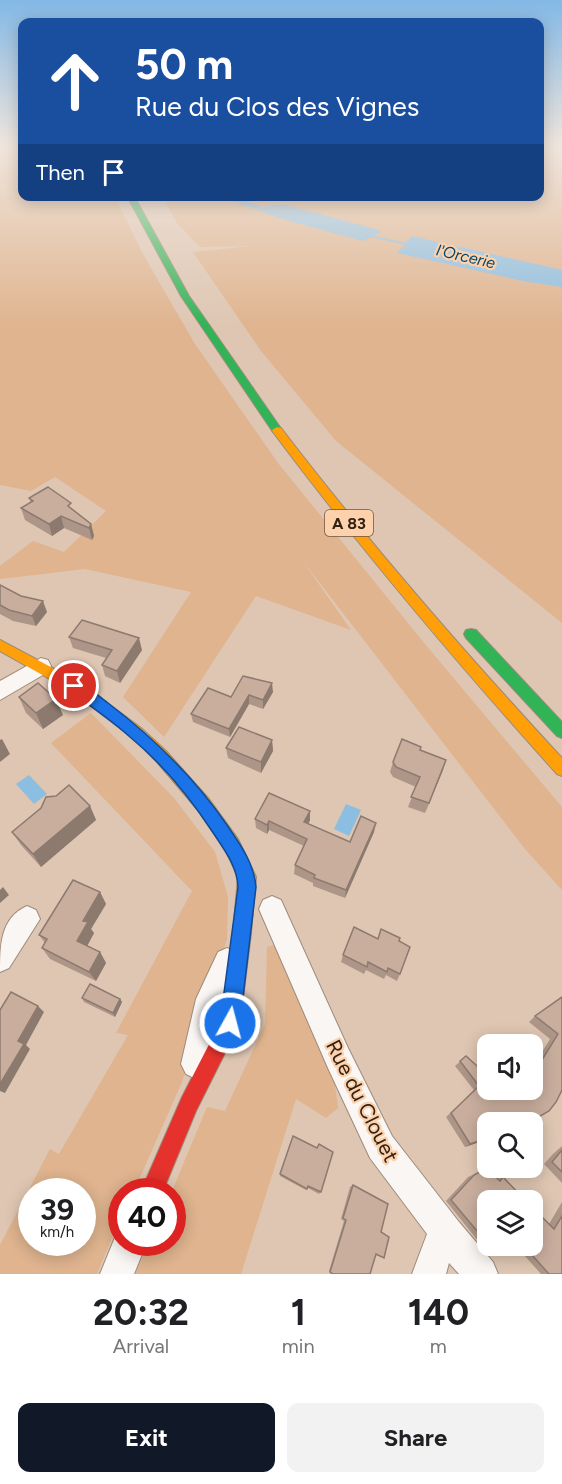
<!DOCTYPE html>
<style>
body{margin:0;font-family:Figtree,sans-serif;background:#f2f2f2;color:#202124;height:100vh;display:flex;flex-direction:column;font-size:22px;white-space:nowrap}
*{box-sizing:border-box;margin:0}
p{font-size:20px;color:#757577}
.icon{flex:none;width:33px;height:33px;fill:none;stroke:currentColor;stroke-width:2;stroke-linecap:round;stroke-linejoin:round}
.map{position:relative;height:1274px;overflow:hidden}
.sheet{display:flex;flex-direction:column;background:#fff;flex:1}
.sheet>*{flex:none}
.top-card{position:absolute;left:18px;top:18px;width:526px;height:183px;border-radius:12px;box-shadow:0 3px 15px #0003;background:#1a4fa0;color:#fff;overflow:hidden}
.controls{position:absolute;left:477px;top:1034px;display:grid;gap:12px}
.controls a{display:grid;place-items:center;width:66px;height:66px;border-radius:12px;background:#fff;box-shadow:0 3px 15px #0003;font-size:30px}
.speed{position:absolute;left:18px;top:1178px;display:flex;gap:12px;font-size:30px;font-weight:700;text-align:center}
.speed>*{display:grid;place-content:center;width:78px;height:78px;border-radius:50%;background:#fff;box-shadow:0 3px 15px #0003;line-height:1}
.speed small{font-size:15px;font-weight:400}
.speed .limit{border:9px solid #d22;background:#fff;color:#111}
.pin{position:absolute;display:grid;place-items:center;width:51px;height:51px;color:#fff;margin:-26px;border:3px solid #fff;border-radius:50%;box-shadow:0 2px 6px #0007}
.me{position:absolute;width:66px;margin:-33px;rotate:7deg;stroke-linejoin:round;filter:drop-shadow(0 0 4px #0008)}
.turn{display:flex;align-items:center;gap:21px;height:126px;padding:0 18px;font-size:27px}
.turn .icon{width:78px;height:78px;stroke-width:2.5}
.turn b{display:block;font-size:42px;line-height:51px}
.then{display:flex;align-items:center;height:57px;padding:0 18px;background:#0003;gap:12px;font-size:22px}
.eta{display:flex;justify-content:space-evenly;align-items:center;height:102px;text-align:center}
.eta b{font-size:36px;font-weight:700;line-height:42px}
.cta{display:flex;gap:12px;margin-top:auto;padding:12px 18px}
.cta a{flex:1;height:69px;border-radius:12px;background:#111827;color:#fff;font-size:24px;font-weight:700;line-height:69px;text-align:center}
.cta a+a{background:#f2f2f2;color:#202124}
.map>svg:first-child{display:block}
.green{fill:#dfb48f;fill-rule:evenodd}
.water{fill:#8bbee1}
.lines{fill:none;stroke-linecap:round;stroke-linejoin:round}
.stream{stroke:#8bbee1;stroke-width:2}
.street-casing{stroke:#9d8b7c;stroke-width:2}
.fast-casing{stroke:#9d8b7c;stroke-width:2}
.slow-casing{stroke:#9d8b7c;stroke-width:2}
.jam-casing{stroke:#9d8b7c;stroke-width:2}
.street{fill:#faf6f3;fill-rule:evenodd}
.fast{fill:#30b455;fill-rule:evenodd}
.slow{fill:#ff9f0a;fill-rule:evenodd}
.jam{fill:#e5322d;fill-rule:evenodd}
.wall{fill:#ad9688}
.shaded-wall{fill:#8d7a6f}
.building{fill:#c9ae9e;stroke:#8d7a6f;stroke-width:1.5}
.route{fill:#1a73e8;stroke:#114b97;stroke-width:1.5}
.labels{text-anchor:middle;stroke-width:4.5;stroke-linejoin:round;paint-order:stroke}
.far-water-label{font-size:16px;font-style:italic;fill:#04486e;stroke:#fdd1ac}
.shield{fill:#fdd1ac;stroke:#6f5641;stroke-width:1.5}
.shield-label{font-size:16px;font-weight:bold;fill:#322213}
.near-street-label{font-size:21px;fill:#322213;stroke:#fdd1ac}
</style>
<div class="map">
<svg width="562" height="1274" viewBox="0 0 562 1274">
<rect width="100%" height="100%" fill="#dec6b2"/>
<g class="green">
<polygon points="0,148 22,148 22,196 115,197 144,256 195,344 278,463 425,644 562,807 562,890 525,849 302,560 351,630 256,596 164,737 123,697 191,592 85,569 0,579 0,566 33,541 64,552 106,511 55,477 31,491 0,485"/>
<polygon points="540,148 562,148 562,623 336,441 261,351 193,252 251,246 200,247 176,222 163,197 540,196"/>
<path d="M91 713 174 798 215 852 228 897 227 939 182 1082 134 1191H122L121 1216 97 1274H0V1245L50 1149 59 1154 128 1035 116 1033 192 891 51 743ZM32 1191H82V1242H32Z"/>
<polygon points="275,945 335,1085 338,1108 326,1118 296,1099 241,1274 135,1274 149,1242 172,1242 172,1191 207,1107 225,1111 265,1024 267,947"/>
</g>
<g class="water">
<polygon points="221,197 235,197 263,207 283,204 382,231 363,241 282,219"/>
<polygon points="412,236 562,270 562,287 523,281 397,253"/>
<polygon points="29,775 47,794 34,804 16,784"/>
<polygon points="346,804 361,810 349,836 334,829"/>
</g>
<g class="lines">
<polyline class="stream" points="365,235 412,245"/>
<g class="street-casing">
<g id="street">
<polygon points="41,658 48,660 51,666 48,672 0,700 0,681"/>
<polygon points="272,896 281,900 348,1048 392,1136 459,1222 493,1262 498,1274 459,1274 449,1263 446,1274 412,1274 427,1234 370,1158 328,1068 259,909 263,900"/>
<path d="M27 906 36 910 40 919 9 968 0 972C0 946 0 918 27 906Z"/>
<polygon points="227,948 236,952 240,961 224,999 211,1064 206,1074 196,1079 186,1074 181,1064 196,999 218,952"/>
<polygon points="122,1229 122,1242 147,1242 134,1274 100,1274 118,1230"/>
</g>
</g>
<g class="fast-casing">
<g id="fast">
<polygon points="127,196 134,196 189,296 282,430 281,432 273,432 181,296"/>
<polygon points="471,629 476,630 562,722 562,738 557,736 466,638 464,634 466,630"/>
</g>
</g>
<g class="slow-casing">
<g id="slow">
<path d="M277 427 281 428C369 543 464 652 562 758V776L557 774C458 664 362 551 273 432L272 430Z"/>
<polygon points="0,640 79,682 141,728 166,751 209,799 238,839 256,877 251,933 248,939 242,942 236,939 233,933 238,877 226,851 197,809 156,761 131,736 69,690 0,651"/>
</g>
</g>
<g class="jam-casing">
<polygon id="jam" points="242,924 248,927 251,933 240,1023 196,1111 163,1191 141,1191 182,1097 221,1021 233,933 236,927"/>
</g>
<use href="#street" class="street"/>
<use href="#fast" class="fast"/>
<use href="#slow" class="slow"/>
<use href="#jam" class="jam"/>
</g>
<g class="wall">
<polygon points="301,196 315,196 315,201"/>
<polygon points="29,498 73,510 91,524 94,536 92,540 64,528 52,536 25,520 21,508 31,503"/>
<polygon points="0,585 47,612 36,626 13,621 0,614"/>
<polygon points="69,637 142,650 120,683 105,676 102,665 106,658 73,648"/>
<polygon points="273,692 263,709 249,704 230,737 193,722 191,714 231,697"/>
<polygon points="19,697 63,715 43,729 26,713"/>
<polygon points="272,740 273,751 261,773 228,758 226,748"/>
<polygon points="420,750 443,770 425,813 408,807 416,787 393,777 390,772 393,762"/>
<polygon points="90,806 96,820 41,867 21,845 12,832"/>
<polygon points="310,811 310,820 308,824 350,842 374,832 345,898 313,886 313,883 294,874 295,865 304,846 269,830 267,834 256,828 255,819"/>
<polygon points="100,892 106,904 91,929 94,933 87,946 100,952 106,963 96,981 50,959 42,948 45,943 39,935"/>
<polygon points="378,939 399,941 400,974 397,981 386,975 384,979 366,970 364,974 341,962 343,955"/>
<polygon points="562,997 562,1090 488,1139 465,1147 446,1117 474,1090 455,1066 466,1056 488,1089 539,1057 550,1039 529,1022 535,1016"/>
<polygon points="82,998 120,999 122,1002 115,1017 84,1002"/>
<polygon points="293,1136 321,1192 319,1194 308,1188 306,1190 280,1176"/>
<polygon points="562,1146 562,1183 544,1164 553,1154"/>
<polygon points="487,1168 498,1179 503,1177 488,1200 488,1245 499,1245 494,1252 487,1252 446,1201 468,1177"/>
<polygon points="353,1185 381,1232 384,1258 376,1255 370,1274 331,1274 329,1271 344,1221 341,1219 350,1187"/>
<polygon points="562,1202 562,1274 541,1274 515,1245 532,1245 549,1224"/>
</g>
<g class="shaded-wall">
<polygon points="61,516 64,528 52,536 49,524"/>
<polygon points="91,524 94,536 92,540 89,528"/>
<polygon points="43,601 47,612 36,626 32,616"/>
<polygon points="139,638 142,650 120,683 117,671"/>
<polygon points="272,683 273,692 263,709 263,700"/>
<polygon points="249,695 249,704 230,737 229,729"/>
<polygon points="56,699 63,715 43,729 36,713"/>
<polygon points="2,739 10,754 0,762 0,740"/>
<polygon points="272,740 273,751 261,773 261,762"/>
<polygon points="446,760 443,770 425,813 429,803"/>
<polygon points="90,806 96,820 41,867 33,854"/>
<polygon points="310,811 310,820 304,832 304,822"/>
<polygon points="269,821 269,830 267,834 267,825"/>
<polygon points="376,823 374,832 345,898 346,890"/>
<polygon points="3,887 9,895 0,903 0,890"/>
<polygon points="100,892 106,904 91,929 94,933 84,952 77,941 83,921"/>
<polygon points="100,952 106,963 96,981 89,972"/>
<polygon points="120,999 122,1002 115,1017 113,1013"/>
<polygon points="38,1006 44,1012 26,1045 30,1049 5,1093 0,1091 0,1084 18,1041"/>
<polygon points="488,1138 488,1139 465,1147 470,1144"/>
</g>
<g class="building">
<polygon points="48,487 71,503 68,506 91,524 89,528 61,516 49,524 21,508 33,501 29,498"/>
<polygon points="0,585 21,596 43,601 32,616 9,610 0,605"/>
<polygon points="82,620 139,638 117,671 102,665 112,650 69,637"/>
<polygon points="243,676 272,683 263,700 249,695 229,729 191,714 208,688 231,697"/>
<polygon points="38,683 56,699 36,713 19,697"/>
<polygon points="239,727 272,740 261,762 226,748"/>
<polygon points="402,739 421,747 420,750 446,760 429,803 411,797 420,777 396,767 393,762"/>
<polygon points="69,785 90,806 33,854 12,832 41,808 46,797 56,796"/>
<polygon points="269,793 310,811 304,822 350,842 361,816 376,823 346,890 314,878 315,875 295,865 307,839 269,821 267,825 255,819"/>
<polygon points="73,880 100,892 83,921 88,922 77,941 100,952 89,972 42,948 47,939 39,935"/>
<polygon points="354,927 378,939 381,929 400,938 399,941 410,947 400,974 388,968 387,972 368,962 367,967 343,955"/>
<polygon points="90,984 120,999 113,1013 82,998"/>
<polygon points="11,992 38,1006 18,1041 24,1044 0,1084 0,1010"/>
<polygon points="562,997 562,1090 556,1102 549,1111 530,1122 488,1122 488,1138 470,1144 451,1113 479,1086 460,1061 466,1056 488,1076 488,1089 532,1089 532,1052 542,1060 558,1034 535,1016"/>
<polygon points="293,1136 317,1148 319,1144 333,1152 321,1192 308,1186 307,1189 280,1174"/>
<polygon points="562,1150 562,1172 552,1162"/>
<polygon points="487,1168 500,1181 503,1177 525,1200 488,1200 488,1244 451,1200 474,1175"/>
<polygon points="353,1185 388,1204 381,1232 389,1237 384,1258 376,1254 370,1274 333,1274 330,1272 346,1220 343,1218"/>
<polygon points="532,1207 554,1229 562,1216 562,1274 549,1274 523,1245 532,1245"/>
<polygon points="489,1245 499,1245 494,1252"/>
</g>
<linearGradient id="sky" x2="0" y2="1"><stop stop-color="#83b8e5"/><stop offset="0.45" stop-color="#f0e5dc"/><stop offset="1" stop-color="#f0e5dc" stop-opacity="0"/></linearGradient>
<rect width="562" height="326" fill="url(#sky)"/>
<path class="route" d="M74 680C86 684 97 695 108 703 154 738 194 777 227 825 240 844 254 863 256 887L240 1023 237 1030 230 1033 223 1030 220 1023 238 887C237 866 225 851 214 834 191 799 163 764 130 737 111 720 89 705 69 690L66 686 69 681Z"/>
<g class="labels">
<g class="far-water-label">
<text transform="translate(466 256) rotate(13)" y="6">l'Orcerie</text>
</g>
<rect class="shield" x="325" y="510" width="48" height="26" rx="4.5"/>
<g class="shield-label">
<text x="349" y="529">A 83</text>
</g>
<g class="near-street-label">
<text transform="translate(362 1101) rotate(63)" y="7">Rue du Clouet</text>
</g>
</g>
</svg>
<div class="controls">
<a><svg class="icon" aria-label="sound" viewBox="0 0 24 24"><path d="M4 9h4l5-4v14l-5-4H4zM17 9q2 3 0 6"/></svg></a>
<a><svg class="icon" aria-label="search" viewBox="0 0 24 24"><circle cx="10" cy="10" r="6"/><path d="M15 15l6 6"/></svg></a>
<a><svg class="icon" aria-label="layers" viewBox="0 0 24 24"><path d="M12 4l9 5-9 5-9-5zM3 14l9 5 9-5"/></svg></a>
</div>
<div class="speed"><div>39<small>km/h</small></div><div class="limit">40</div></div>
<div class="pin" style="left:74px;top:686px;background:#d93025"><svg class="icon" aria-label="arrive" viewBox="0 0 24 24"><path d="M6 21V4h12l-3 4 3 4H6"/></svg></div>
<svg class="me" style="left:230px;top:1023px" viewBox="-20 -20 40 40"><circle r="17" fill="#1a73e8" stroke="#fff" stroke-width="3"/><path d="M0-11L8 9 0 5-8 9z" fill="#fff"/></svg>
<div class="top-card">
<div class="turn"><svg class="icon" aria-label="ahead" viewBox="0 0 24 24"><path d="M12 20V5M6 11l6-6 6 6"/></svg><div><b>50 m</b>Rue du Clos des Vignes</div></div>
<div class="then">Then<svg class="icon" aria-label="arrive" viewBox="0 0 24 24"><path d="M6 21V4h12l-3 4 3 4H6"/></svg></div>
</div>
</div>
<section class="sheet">
<div class="eta">
<div><b>20:32</b><p>Arrival</p></div>
<div><b>1</b><p>min</p></div>
<div><b>140</b><p>m</p></div>
</div>
<div class="cta"><a>Exit</a><a>Share</a></div>
</section>
